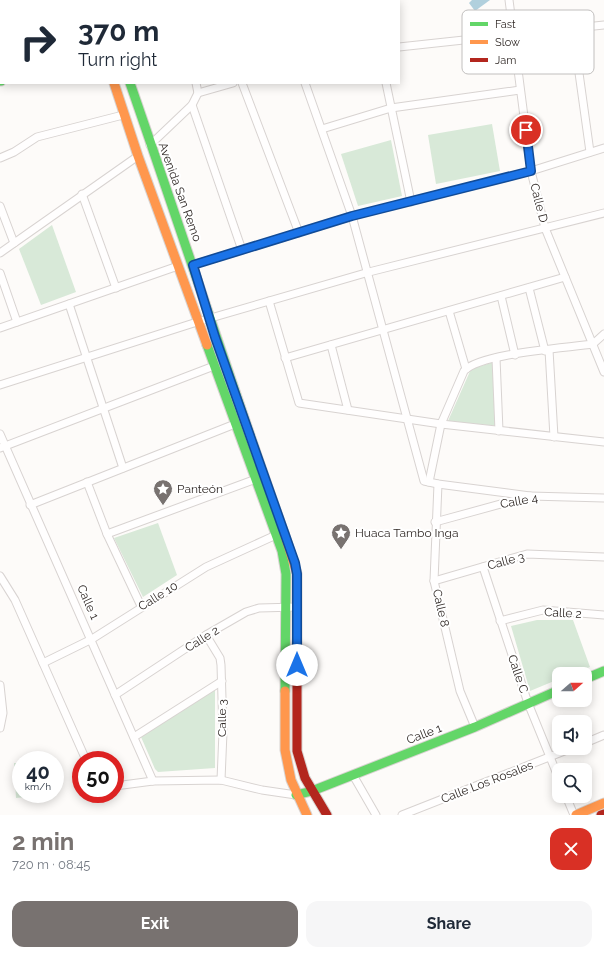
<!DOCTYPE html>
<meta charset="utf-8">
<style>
body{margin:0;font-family:Raleway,sans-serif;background:#f6f6f7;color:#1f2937;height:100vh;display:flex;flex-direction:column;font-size:15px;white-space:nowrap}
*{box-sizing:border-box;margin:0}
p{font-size:13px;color:#747a83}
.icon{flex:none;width:22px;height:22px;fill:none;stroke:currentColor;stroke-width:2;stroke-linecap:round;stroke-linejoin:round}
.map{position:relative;height:815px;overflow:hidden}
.drawer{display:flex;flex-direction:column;background:#fff;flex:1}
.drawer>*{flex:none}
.banner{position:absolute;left:0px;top:0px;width:400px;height:84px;box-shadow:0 2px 10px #0003;background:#fff;color:#1f2937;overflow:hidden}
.needle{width:26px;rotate:70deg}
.buttons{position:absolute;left:552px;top:667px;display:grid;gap:8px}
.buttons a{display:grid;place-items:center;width:40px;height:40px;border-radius:8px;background:#fff;box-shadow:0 2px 10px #0003;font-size:20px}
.speed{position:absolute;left:12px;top:751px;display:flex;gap:8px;font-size:20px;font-weight:700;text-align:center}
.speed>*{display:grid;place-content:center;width:52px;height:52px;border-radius:50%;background:#fff;box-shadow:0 2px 10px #0003;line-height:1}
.speed small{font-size:10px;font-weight:400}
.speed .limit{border:6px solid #d22;background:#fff;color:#111}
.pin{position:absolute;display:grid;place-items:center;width:34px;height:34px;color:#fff;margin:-17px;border:2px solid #fff;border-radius:50%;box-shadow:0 1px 4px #0007}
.me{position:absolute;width:44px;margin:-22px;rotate:0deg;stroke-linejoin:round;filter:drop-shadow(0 0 3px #0008)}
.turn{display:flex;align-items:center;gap:14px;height:84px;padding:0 12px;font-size:18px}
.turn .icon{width:52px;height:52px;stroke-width:2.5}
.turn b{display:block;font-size:28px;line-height:34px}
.round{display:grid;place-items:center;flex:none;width:42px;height:42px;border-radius:12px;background:#f6f6f7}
.overview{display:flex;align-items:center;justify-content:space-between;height:68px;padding:0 12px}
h1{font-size:24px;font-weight:700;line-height:30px;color:#787270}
.cta{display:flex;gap:8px;margin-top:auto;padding:8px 12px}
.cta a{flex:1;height:46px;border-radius:12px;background:#787270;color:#fff;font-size:16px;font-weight:700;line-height:46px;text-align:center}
.cta a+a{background:#f6f6f7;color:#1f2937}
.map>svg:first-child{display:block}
.green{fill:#d8e9d8}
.water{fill:#b1d0dd}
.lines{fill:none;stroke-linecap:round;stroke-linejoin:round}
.lane-casing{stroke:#d8d3d1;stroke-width:5.5}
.street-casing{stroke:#d8d3d1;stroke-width:9}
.fast-casing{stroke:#d8d3d1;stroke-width:11}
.slow-casing{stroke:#d8d3d1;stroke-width:11}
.jam-casing{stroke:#d8d3d1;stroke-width:11}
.lane{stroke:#fffefe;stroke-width:3.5}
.street{stroke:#fffefe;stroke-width:7}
.fast{stroke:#63d668;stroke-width:9}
.slow{stroke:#ff974d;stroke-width:9}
.jam{stroke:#b3261e;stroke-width:9}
.route-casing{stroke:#114b97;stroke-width:10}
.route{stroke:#1a73e8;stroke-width:7}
.labels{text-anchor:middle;stroke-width:4;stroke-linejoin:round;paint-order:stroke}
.street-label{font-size:12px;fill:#302926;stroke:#fff}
.poi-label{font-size:12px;fill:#302926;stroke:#fff;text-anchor:start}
.key{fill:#fff;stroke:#c1bfbe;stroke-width:1}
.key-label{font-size:11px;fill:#302926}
</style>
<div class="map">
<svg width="604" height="815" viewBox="0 0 604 815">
<rect width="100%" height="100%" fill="#fdfbf9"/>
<g class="green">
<polygon points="492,124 500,171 436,184 428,135"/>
<polygon points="391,140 402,196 358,206 341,154"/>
<polygon points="52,225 76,292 41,305 19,249"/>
<polygon points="494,362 497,426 448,421 471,369"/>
<polygon points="158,523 177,575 143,597 114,538"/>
<polygon points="537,620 573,620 590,667 572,674 559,674 559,679 530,691 511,626"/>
<polygon points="215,690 215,768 158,772 155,769 141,737"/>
<polygon points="14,763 21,763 21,794 36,794 36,796 16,798"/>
</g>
<polygon class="water" points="472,0 490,0 475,11 469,3"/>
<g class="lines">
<g class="lane-casing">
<g id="lane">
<polyline points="61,0 63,1"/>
<polyline points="118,1 122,0"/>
<polyline points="0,11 1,11"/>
</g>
</g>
<g class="street-casing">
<g id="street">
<polyline points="509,0 531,171 545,228 604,372"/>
<polyline points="573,30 590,152"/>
<polyline points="399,47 604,25"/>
<polyline points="242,83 299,233"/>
<polyline points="305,83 352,216 424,481 438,484 530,496"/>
<polyline points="386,83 411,202"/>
<polyline points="198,93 233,83"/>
<polyline points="192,105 242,250"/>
<polyline points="322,129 391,108 520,90"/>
<polyline points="150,145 192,105 198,93 196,83"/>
<polyline points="0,158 14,152 37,137 123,115"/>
<polyline points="82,194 116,288"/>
<polyline points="0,206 14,243"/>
<polyline points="0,253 138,156"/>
<polyline points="193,265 352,216 531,171 604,148"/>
<polyline points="0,273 17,322"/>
<polyline points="529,288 545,351"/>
<polyline points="501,296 515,355"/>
<polyline points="269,301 299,403 441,424 604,442"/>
<polyline points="69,304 123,468"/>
<polyline points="449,311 466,369"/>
<polyline points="0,328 178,266"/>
<polyline points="331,345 348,410"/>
<polyline points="549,350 554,437"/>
<polyline points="285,358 565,277"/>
<polyline points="496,358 499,431"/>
<polyline points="0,385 197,322 369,272 604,213"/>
<polyline points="0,434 153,781"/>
<polyline points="0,448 214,366"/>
<polyline points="87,482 107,534 141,606"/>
<path d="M429 482 441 424 464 371C480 353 566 348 593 344L604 334"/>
<polyline points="438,484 434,581 460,691 475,727"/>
<polyline points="30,505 235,424"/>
<polyline points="435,522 530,496 604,498"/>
<polyline points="107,534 256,479"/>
<polyline points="483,567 528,703 559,779"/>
<polyline points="0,576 15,600 86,760"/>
<polyline points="434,581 527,554 604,557"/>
<polyline points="500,621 543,610 604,615"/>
<polyline points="206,635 220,658 221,665 223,732 221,780"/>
<polyline points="43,663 92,639 206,567 276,535"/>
<polyline points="0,685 3,713 0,728"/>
<polyline points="115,695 206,635 246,612 259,608 297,607"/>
<polyline points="134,737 222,681"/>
<polyline points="585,743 604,735"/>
<polyline points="353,775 376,815"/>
<polyline points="115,786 153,781 221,780 262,790 296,795"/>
<polyline points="566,796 574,815"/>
<polyline points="402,815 572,748"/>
</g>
</g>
<g class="fast-casing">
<g id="fast">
<polyline points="313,1 317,0"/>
<polyline points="0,81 1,81"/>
<path d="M130 83C182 233 231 383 284 533"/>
<polyline points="207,345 282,551 286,574 285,691"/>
<polyline points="585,679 604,671"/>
<polyline points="296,795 312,791 475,727 559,690"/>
</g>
</g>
<g class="slow-casing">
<g id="slow">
<polyline points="114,83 138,156 207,345"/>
<polyline points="284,533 297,574 297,666"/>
<polyline points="285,691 285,750 291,780 307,815"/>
<polyline points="576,815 604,803"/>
</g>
</g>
<g class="jam-casing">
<g id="jam">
<polyline points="297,666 297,751 305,778 327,815"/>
<polyline points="601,815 604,814"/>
</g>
</g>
<use href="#lane" class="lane"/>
<use href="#street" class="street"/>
<use href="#fast" class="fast"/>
<use href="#slow" class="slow"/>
<use href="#jam" class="jam"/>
</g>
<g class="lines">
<g class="route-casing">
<polyline id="route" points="297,665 297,574 295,563 215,337 193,265 352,216 531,171 526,130"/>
</g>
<use href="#route" class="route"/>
</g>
<defs>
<g id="sight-pin" transform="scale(1)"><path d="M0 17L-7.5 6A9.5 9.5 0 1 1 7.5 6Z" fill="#787270" stroke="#fff"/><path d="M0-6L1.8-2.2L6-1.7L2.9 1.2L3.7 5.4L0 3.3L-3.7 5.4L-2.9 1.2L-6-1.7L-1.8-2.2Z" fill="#fff"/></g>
</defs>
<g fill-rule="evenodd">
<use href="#sight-pin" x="163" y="489"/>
<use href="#sight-pin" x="341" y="533"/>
</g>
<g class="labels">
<g class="street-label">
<text transform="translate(180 192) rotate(70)" y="4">Avenida San Remo</text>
<text transform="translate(539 203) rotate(76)" y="4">Calle D</text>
<text transform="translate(519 501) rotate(-10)" y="4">Calle 4</text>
<text transform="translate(506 561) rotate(-15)" y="4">Calle 3</text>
<text transform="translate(158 596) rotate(-32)" y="4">Calle 10</text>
<text transform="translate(88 602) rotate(66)" y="4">Calle 1</text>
<text transform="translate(441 608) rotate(77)" y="4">Calle 8</text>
<text transform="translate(563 613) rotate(3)" y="4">Calle 2</text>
<text transform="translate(202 639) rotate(-32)" y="4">Calle 2</text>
<text transform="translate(518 674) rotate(71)" y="4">Calle C</text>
<text transform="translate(222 718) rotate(-90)" y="4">Calle 3</text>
<text transform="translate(424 734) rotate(-21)" y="4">Calle 1</text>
<text transform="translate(487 782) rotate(-21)" y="4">Calle Los Rosales</text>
</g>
<g class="poi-label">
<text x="177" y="493">Panteón</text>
<text x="355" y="537">Huaca Tambo Inga</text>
</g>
</g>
<rect x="462" y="10" width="132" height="64" rx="6" class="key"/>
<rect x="470" y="22" width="18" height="4" fill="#63d668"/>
<rect x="470" y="40" width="18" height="4" fill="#ff974d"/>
<rect x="470" y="58" width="18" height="4" fill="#b3261e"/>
<g class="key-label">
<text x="495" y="28">Fast</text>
<text x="495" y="46">Slow</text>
<text x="495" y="64">Jam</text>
</g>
</svg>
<div class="buttons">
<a><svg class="needle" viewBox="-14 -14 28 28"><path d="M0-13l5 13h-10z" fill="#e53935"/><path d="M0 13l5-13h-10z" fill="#747a83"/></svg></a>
<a><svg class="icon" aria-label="sound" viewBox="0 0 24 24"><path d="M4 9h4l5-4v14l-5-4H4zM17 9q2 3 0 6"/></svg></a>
<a><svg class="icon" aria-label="search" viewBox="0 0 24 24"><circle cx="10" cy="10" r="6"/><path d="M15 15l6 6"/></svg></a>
</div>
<div class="speed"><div>40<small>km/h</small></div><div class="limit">50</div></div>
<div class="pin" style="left:526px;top:130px;background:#d93025"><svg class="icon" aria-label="arrive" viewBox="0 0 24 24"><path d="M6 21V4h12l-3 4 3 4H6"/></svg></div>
<svg class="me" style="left:297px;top:665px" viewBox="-20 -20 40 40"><circle r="19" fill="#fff"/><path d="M0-13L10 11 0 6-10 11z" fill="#1a73e8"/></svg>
<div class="banner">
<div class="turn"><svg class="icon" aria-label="right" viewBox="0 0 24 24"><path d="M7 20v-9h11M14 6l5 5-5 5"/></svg><div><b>370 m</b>Turn right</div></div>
</div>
</div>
<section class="drawer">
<div class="overview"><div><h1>2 min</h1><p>720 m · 08:45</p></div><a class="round" style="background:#d93025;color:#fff"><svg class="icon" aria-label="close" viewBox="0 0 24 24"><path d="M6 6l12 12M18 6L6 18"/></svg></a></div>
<div class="cta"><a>Exit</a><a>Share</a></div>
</section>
